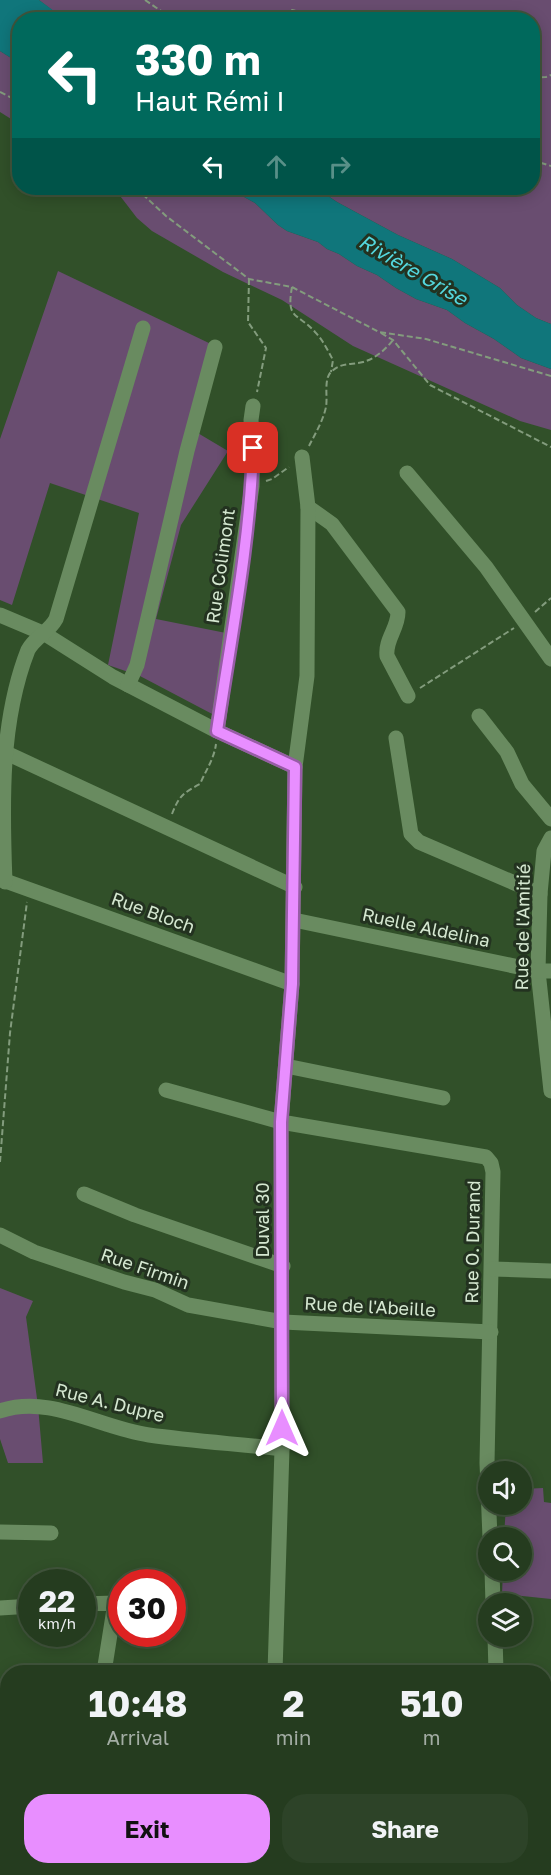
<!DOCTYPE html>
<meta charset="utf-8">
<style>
body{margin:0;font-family:"Golos Text",sans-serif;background:#2d4328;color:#f1f3f6;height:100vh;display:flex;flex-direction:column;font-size:22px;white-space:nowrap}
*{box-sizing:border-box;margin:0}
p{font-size:20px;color:#a3ada4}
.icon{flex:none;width:33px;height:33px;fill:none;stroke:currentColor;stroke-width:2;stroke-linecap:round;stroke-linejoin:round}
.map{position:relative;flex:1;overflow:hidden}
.side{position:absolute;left:0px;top:1665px;width:552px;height:210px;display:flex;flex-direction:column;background:#253c1f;border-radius:24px 24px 0 0;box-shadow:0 3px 15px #0003,0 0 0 2px #42563d}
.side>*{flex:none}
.top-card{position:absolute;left:12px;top:12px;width:528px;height:183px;border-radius:24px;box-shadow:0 3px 15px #0003,0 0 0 2px #42563d;background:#00695c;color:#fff;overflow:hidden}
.buttons{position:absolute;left:478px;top:1461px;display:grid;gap:12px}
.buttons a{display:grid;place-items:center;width:54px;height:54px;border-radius:50%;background:#253c1f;box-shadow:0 3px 15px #0003,0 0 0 2px #42563d;font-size:30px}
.speed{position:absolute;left:18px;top:1569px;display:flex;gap:12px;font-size:30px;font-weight:700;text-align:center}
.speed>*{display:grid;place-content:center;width:78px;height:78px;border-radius:50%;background:#253c1f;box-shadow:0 3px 15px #0003,0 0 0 2px #42563d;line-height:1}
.speed small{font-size:15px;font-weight:400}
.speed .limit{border:9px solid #d22;background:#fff;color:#111}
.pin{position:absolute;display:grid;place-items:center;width:51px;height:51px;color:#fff;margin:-26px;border-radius:12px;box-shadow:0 3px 9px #0006}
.me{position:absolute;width:66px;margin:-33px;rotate:0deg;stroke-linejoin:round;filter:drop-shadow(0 0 4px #0008)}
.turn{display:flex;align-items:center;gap:21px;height:126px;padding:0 24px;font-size:27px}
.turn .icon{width:78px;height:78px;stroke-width:2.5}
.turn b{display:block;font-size:42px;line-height:51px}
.lanes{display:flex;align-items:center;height:57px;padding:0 24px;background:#0003;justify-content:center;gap:30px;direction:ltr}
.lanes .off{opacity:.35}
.eta{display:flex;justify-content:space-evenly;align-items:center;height:102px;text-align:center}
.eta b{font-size:36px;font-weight:700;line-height:42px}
.primary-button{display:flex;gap:12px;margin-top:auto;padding:12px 24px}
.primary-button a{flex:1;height:69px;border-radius:24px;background:#e88eff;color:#111;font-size:24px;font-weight:700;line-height:69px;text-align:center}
.primary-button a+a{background:#2d4328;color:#f1f3f6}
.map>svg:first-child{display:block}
.green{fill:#694d70}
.water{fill:#10767b}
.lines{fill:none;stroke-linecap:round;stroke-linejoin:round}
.path{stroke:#839c7d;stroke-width:2;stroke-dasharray:6 3;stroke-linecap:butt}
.minor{stroke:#698b60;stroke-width:15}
.route-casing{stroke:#975ca6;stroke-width:15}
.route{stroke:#e88eff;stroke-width:10}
.labels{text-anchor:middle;stroke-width:6;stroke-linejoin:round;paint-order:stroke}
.street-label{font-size:18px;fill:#d5e8d1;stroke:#233220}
.water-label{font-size:20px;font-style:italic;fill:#54d8de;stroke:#233220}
</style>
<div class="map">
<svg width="551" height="1875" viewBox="0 0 551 1875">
<rect width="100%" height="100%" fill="#315029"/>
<g class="green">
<polygon points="39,0 551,0 551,324 536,318 517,305 500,288 452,259 398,235 337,202 316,188 532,188 532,20 65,20"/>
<polygon points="0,51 19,63 19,124 0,112"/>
<polygon points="114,188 228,188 255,203 278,225 287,231 318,242 327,249 339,254 357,266 377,275 396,288 416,299 447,310 465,323 494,339 521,358 551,369 551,430 520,421 353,346 282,300 223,272 152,231 137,218"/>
<polygon points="58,271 211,344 191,429 228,451 181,525 156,619 231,634 216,716 140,676 108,665 139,513 50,483 12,605 0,600 0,439"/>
<polygon points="0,1288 33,1301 26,1317 38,1406 43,1463 8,1463 0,1439"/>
<polygon points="543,1488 544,1502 551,1503 551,1599 502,1594 503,1571 522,1570 522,1538 504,1537 506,1505 522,1504 522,1489"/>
</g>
<g class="water">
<polygon points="0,0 39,0 65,19 20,20 19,63 0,51"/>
<polygon points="228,188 316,188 337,202 398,235 452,259 500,288 517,305 536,318 551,324 551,369 521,358 494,339 465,323 447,310 416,299 396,288 377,275 357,266 339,254 327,249 318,242 287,231 278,225 255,203"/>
</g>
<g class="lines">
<g class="path">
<polyline points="145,0 164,13 187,20"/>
<polyline points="286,20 292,10 336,20"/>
<polyline points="532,78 546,77 551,75"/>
<polyline points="0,92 20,102"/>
<polyline points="532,160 551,166"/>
<polyline points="136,188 166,216 249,279 292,287 379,332 426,339 551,376"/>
<polyline points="249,279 248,322 266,348 257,392"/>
<path d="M292 287C286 320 297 312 315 332 323 340 328 351 333 360L331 372"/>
<polyline points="381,333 393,340 430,385 551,447"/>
<path d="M309 446C315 434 323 421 326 407 328 397 323 378 332 371 342 362 352 365 363 362 375 359 386 349 393 340"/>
<polyline points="266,481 272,479 289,467"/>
<polyline points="535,612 551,598"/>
<polyline points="420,688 514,628"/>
<path d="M172 814C179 796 183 793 200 784 206 770 214 759 216 744"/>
<polyline points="0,1162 10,1033 27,902"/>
</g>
<g class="minor">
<polyline points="407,473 486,567 551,659"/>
<path d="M308 507 332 524 398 612C398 629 385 639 387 656L408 696"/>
<polyline points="0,615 45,634 113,677 217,731 295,767"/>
<polyline points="128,685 137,665 187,451 215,347"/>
<polyline points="479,716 507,752 522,784 551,819"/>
<polyline points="217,731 252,486 253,448 251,420 253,406"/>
<polyline points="396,738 411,834 419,842 540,894"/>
<polyline points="0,750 295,887"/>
<polyline points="551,838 544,851 540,894 538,971 551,1091"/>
<polyline points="0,879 292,984"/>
<path d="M5 882C2 804 0 721 28 650 35 637 49 632 56 619L143 328"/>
<polyline points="294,920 538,971 551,971"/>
<polyline points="286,1066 443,1098"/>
<polyline points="166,1090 281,1122 486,1157 491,1163 493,1172 487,1463 490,1538"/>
<polyline points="84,1194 135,1215 283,1266"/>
<polyline points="0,1235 34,1252 124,1282 155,1290 188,1305 283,1322 491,1332"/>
<polyline points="492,1269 551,1271"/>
<path d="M0 1411C50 1394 99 1428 149 1435 193 1441 238 1444 282 1449"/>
<polyline points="0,1532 51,1533"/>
<polyline points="492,1570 493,1604"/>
<polyline points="82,1604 115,1603 104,1672"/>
<polyline points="0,1608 32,1606"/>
<polyline points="495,1636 496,1672"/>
<polyline points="275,1672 282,1449 281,1122 292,984 295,767 307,676 308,507 302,457"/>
<polyline points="0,1742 8,1742"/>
<polyline points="0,1828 8,1828"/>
<polyline points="41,1868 41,1875"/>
<polyline points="262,1875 263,1868"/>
<polyline points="492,1875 492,1868"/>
</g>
</g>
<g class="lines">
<g class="route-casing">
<path id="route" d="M253 448C250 543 231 637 217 731L295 767 292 984 281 1122 282 1428"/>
</g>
<use href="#route" class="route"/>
</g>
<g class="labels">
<g class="street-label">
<text transform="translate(221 566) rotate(-82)" y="6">Rue Colimont</text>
<text transform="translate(153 913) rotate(20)" y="6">Rue Bloch</text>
<text transform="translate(523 927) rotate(-89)" y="6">Rue de l'Amitié</text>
<text transform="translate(426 928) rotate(12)" y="6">Ruelle Aldelina</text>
<text transform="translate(263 1220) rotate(-90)" y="6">Duval 30</text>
<text transform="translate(473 1242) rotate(-89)" y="6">Rue O. Durand</text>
<text transform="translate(145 1269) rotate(19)" y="6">Rue Firmin</text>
<text transform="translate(370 1307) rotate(3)" y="6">Rue de l'Abeille</text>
<text transform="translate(110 1403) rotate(14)" y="6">Rue A. Dupre</text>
</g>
<g class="water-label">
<text transform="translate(413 270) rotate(30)" y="7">Rivière Grise</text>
</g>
</g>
</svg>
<div class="buttons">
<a><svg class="icon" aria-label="sound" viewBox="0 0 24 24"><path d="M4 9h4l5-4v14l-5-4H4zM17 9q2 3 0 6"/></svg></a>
<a><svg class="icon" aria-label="search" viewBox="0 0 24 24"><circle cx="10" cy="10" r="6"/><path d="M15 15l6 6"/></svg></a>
<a><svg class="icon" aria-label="layers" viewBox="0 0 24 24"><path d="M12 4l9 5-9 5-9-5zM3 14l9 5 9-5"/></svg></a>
</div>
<div class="speed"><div>22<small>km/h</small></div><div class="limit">30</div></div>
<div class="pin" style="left:253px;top:448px;background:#d93025"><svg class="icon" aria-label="arrive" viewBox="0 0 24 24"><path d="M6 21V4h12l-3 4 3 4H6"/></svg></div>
<svg class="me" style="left:282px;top:1428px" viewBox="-20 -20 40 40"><path d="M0-17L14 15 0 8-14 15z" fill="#e88eff" stroke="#fff" stroke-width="4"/></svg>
<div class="top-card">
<div class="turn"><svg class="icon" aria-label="left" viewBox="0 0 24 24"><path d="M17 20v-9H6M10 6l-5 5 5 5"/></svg><div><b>330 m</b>Haut Rémi I</div></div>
<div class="lanes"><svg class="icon" aria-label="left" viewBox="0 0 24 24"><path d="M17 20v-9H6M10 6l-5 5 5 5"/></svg><svg class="icon off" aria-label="ahead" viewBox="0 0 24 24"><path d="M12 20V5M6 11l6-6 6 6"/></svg><svg class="icon off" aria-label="right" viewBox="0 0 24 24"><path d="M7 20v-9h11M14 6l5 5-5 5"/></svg></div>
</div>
<section class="side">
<div class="eta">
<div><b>10:48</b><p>Arrival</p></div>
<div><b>2</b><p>min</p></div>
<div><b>510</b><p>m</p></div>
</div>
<div class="primary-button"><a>Exit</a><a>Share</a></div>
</section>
</div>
